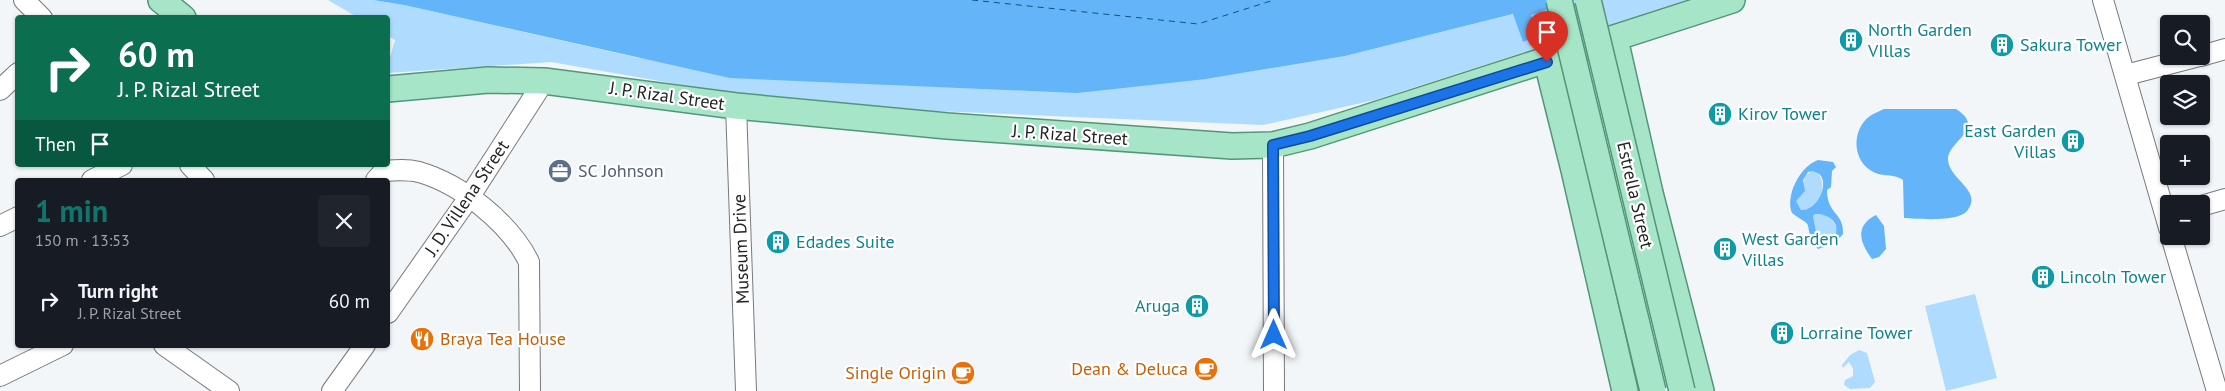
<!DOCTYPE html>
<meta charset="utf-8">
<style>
body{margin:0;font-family:"PT Sans",sans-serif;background:#20242c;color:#f1f3f6;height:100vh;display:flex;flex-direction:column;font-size:19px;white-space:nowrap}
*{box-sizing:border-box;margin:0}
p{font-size:16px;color:#9ea1a6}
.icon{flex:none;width:28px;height:28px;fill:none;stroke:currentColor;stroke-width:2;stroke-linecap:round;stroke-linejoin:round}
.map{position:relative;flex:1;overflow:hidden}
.drawer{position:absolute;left:15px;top:178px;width:375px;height:170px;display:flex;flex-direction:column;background:#171b24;border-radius:5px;box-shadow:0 1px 4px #0004}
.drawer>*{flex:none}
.guide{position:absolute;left:15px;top:15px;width:375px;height:152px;border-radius:5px;box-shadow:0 1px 4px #0004;background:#0b6e4f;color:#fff;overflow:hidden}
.fabs{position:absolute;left:2160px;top:15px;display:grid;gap:10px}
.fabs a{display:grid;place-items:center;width:50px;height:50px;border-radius:5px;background:#171b24;box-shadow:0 1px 4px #0004;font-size:25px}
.pin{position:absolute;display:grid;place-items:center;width:42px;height:42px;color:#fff;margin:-51px -21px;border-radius:50% 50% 50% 0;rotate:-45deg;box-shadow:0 0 5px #0007}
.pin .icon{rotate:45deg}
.me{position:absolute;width:55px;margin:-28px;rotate:0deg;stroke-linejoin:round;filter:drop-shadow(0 0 4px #0008)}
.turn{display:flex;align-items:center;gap:18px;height:105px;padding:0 20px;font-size:22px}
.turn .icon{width:65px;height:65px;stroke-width:2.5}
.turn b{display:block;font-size:35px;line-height:42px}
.then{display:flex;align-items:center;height:48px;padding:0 20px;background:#0003;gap:10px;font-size:19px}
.round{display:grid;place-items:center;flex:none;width:52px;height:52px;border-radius:5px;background:#20242c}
.headline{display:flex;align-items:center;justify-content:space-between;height:85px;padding:0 20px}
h1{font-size:30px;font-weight:600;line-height:38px;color:#0f766e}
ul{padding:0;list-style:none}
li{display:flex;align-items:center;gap:15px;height:75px;padding:0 20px}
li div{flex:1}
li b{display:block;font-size:19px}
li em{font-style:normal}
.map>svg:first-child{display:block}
.green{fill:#afdcfe}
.water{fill:#63b4f8;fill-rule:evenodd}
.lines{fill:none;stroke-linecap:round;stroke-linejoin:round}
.ferry{stroke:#16517d;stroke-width:1;stroke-dasharray:6 5;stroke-linecap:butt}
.minor-casing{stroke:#777a7c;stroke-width:22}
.major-casing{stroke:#539677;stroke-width:28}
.minor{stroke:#fff;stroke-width:20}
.major{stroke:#a7e5c8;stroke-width:25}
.major-bridge-casing{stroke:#539677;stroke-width:28;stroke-linecap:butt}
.major-bridge{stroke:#a7e5c8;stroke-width:25}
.route-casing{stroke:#114b97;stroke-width:12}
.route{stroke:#1a73e8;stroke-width:9}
.labels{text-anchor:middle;stroke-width:4.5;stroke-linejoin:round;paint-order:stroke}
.culture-label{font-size:18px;fill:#0d838f;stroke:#fff;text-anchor:start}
.street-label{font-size:18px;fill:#232425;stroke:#fff}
.service-label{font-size:18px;fill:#4e5e75;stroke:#fff;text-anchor:start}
.food-label{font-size:18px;fill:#c56008;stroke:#fff;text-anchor:end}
</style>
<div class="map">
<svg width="2225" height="391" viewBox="0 0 2225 391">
<rect width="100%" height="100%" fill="#f3f6f9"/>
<g class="green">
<polygon points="328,0 373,0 404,5 639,58 1206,79 1345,56 1514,14 1524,42 1530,15 1575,0 1686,0 1375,100 1263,125 889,109 739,95 551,62 388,73 388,65 395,40 388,36 388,18 357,17"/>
<path d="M1813 170C1831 179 1821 211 1801 210L1795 201 1802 194 1805 176Z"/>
<path d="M1815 214C1828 214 1836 220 1837 233L1828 241H1818L1813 216Z"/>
<polygon points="1975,294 1997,378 1946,391 1925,306"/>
<polygon points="1859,350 1867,353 1875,382 1870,388 1850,389 1844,385 1845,380 1853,376 1853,369 1849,362 1843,368 1842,365 1850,355"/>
</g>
<g class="water">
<polygon points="373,0 1575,0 1531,15 1538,36 1523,42 1513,14 1345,56 1206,79 1077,93 730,78 404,5"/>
<path d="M1884 109H1956C1987 129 1949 140 1948 159 1948 179 1984 191 1967 211 1958 222 1919 219 1904 218L1903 180C1894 173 1881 178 1870 170 1852 158 1852 129 1870 116 1874 113 1880 111 1884 109Z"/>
<path d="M1818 160 1833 162 1836 167 1832 171 1831 187 1827 190C1827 215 1844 212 1843 234L1835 243 1818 249 1811 242C1806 217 1812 228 1792 213 1785 196 1800 166 1818 160ZM1813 171C1816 173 1820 173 1822 178 1827 190 1815 211 1801 210L1796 201 1805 191 1803 180 1808 172ZM1815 214C1828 214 1841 222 1835 236L1827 241H1818L1813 216Z"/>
<path d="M1876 215 1884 226 1886 249 1879 257 1872 259C1860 243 1854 226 1876 215Z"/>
</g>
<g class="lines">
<polyline class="ferry" points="972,0 1198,24 1274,0"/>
<g class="minor-casing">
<g id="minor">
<polyline points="24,0 42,18"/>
<polyline points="2103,0 2169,228"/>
<polyline points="2201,56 2225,49"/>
<polyline points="2126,75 2199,56"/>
<polyline points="0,90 18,73"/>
<polyline points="736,106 746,391"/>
<polyline points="1273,145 1274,391"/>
<polyline points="190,165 204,180"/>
<polyline points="92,180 122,165"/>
<path d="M376 180 384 171C396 170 407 169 419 172 461 184 510 223 529 262L530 391"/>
<polyline points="2201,206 2225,199"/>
<polyline points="0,226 18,217"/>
<polyline points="2171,236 2217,391"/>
<polyline points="388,313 470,196 544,81"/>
<polyline points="164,345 229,391"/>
<polyline points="0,376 63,345"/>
<polyline points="332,391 365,345"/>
</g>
</g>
<g class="major-casing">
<g id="major">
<polyline points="161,0 183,18"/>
<polyline points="1615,39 1650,193 1701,391"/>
<polyline points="1547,62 1574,170 1625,391"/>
<polyline points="388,89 488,80 544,81 736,106 947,126 1232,146 1273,145 1310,136 1732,0"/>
</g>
</g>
<use href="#minor" class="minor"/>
<use href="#major" class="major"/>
<g class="major-bridge-casing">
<g id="major-bridge">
<polyline points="1559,0 1653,391"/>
<polyline points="1588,0 1682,391"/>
</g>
</g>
<use href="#major-bridge" class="major-bridge"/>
</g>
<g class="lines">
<g class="route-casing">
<polyline id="route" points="1274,335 1273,145 1310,136 1547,62"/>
</g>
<use href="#route" class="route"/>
</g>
<defs>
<g id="building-disc" transform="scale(1.25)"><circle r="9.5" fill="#0f9aa8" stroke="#fff"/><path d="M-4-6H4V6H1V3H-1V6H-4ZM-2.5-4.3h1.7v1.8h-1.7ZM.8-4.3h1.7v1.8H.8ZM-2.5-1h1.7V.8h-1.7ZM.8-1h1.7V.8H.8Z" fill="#fff"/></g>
<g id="office-disc" transform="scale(1.25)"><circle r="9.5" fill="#5c6f8a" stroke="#fff"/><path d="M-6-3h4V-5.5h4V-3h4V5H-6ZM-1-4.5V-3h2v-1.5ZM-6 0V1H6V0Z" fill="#fff"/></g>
<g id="restaurant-disc" transform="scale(1.25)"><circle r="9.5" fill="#e8710a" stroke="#fff"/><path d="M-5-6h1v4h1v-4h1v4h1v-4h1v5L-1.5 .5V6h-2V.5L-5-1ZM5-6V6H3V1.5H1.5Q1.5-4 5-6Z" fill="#fff"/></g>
<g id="cafe-disc" transform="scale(1.25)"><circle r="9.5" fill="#e8710a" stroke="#fff"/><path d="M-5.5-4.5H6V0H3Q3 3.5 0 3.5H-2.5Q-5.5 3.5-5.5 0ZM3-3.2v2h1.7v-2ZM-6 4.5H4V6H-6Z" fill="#fff"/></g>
</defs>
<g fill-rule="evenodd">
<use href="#building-disc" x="1851" y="40"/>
<use href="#building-disc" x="2002" y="45"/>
<use href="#building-disc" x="1720" y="114"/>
<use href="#building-disc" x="2073" y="141"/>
<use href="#office-disc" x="560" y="171"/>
<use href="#building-disc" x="778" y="242"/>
<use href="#building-disc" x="1725" y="249"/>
<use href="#building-disc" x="2043" y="277"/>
<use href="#building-disc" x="1197" y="306"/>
<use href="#building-disc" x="1782" y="333"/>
<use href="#restaurant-disc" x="422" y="339"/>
<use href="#cafe-disc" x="1206" y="369"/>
<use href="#cafe-disc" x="963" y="373"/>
</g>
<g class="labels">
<g class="culture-label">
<text x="1868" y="36">North Garden<tspan x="1868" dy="21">VIllas</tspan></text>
<text x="2020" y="51">Sakura Tower</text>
<text x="1738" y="120">Kirov Tower</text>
<text x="2056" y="137" text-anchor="end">East Garden<tspan x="2056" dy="21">Villas</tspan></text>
<text x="1742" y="245">West Garden<tspan x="1742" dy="21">Villas</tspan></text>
<text x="796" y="248">Edades Suite</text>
<text x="2060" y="283">Lincoln Tower</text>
<text x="1180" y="312" text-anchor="end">Aruga</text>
<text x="1800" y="339">Lorraine Tower</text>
</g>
<g class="street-label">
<text transform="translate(667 96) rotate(8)" y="6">J. P. Rizal Street</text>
<text transform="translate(1070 135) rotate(4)" y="6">J. P. Rizal Street</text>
<text transform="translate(1635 195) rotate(77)" y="6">Estrella Street</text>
<text transform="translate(467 198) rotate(-56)" y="6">J. D. Villena Street</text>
<text transform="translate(741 249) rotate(-92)" y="6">Museum Drive</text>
</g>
<g class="service-label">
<text x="578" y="177">SC Johnson</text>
</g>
<g class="food-label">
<text x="440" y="345" text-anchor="start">Braya Tea House</text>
<text x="1188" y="375">Dean &amp; Deluca</text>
<text x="946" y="379">Single Origin</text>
</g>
</g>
</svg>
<div class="fabs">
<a><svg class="icon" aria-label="search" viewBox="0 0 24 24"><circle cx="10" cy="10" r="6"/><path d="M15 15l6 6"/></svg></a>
<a><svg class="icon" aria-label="layers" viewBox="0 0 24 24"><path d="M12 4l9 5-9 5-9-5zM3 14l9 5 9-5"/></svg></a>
<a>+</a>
<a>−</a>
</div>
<div class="pin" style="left:1547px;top:62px;background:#d93025"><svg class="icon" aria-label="arrive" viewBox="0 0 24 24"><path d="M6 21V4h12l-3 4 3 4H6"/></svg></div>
<svg class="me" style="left:1274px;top:335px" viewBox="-20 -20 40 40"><path d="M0-17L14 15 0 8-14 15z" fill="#1a73e8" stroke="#fff" stroke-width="4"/></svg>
<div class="guide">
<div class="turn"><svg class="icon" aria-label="right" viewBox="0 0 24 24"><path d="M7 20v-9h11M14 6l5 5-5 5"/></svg><div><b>60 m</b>J. P. Rizal Street</div></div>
<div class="then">Then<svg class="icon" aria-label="arrive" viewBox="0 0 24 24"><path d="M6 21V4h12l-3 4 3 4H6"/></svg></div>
</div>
<section class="drawer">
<div class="headline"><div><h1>1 min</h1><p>150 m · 13:53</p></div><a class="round"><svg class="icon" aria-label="close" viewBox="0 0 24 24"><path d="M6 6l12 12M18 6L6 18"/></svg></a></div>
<ul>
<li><svg class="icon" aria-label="right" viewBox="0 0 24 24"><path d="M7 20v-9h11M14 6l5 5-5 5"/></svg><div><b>Turn right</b><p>J. P. Rizal Street</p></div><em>60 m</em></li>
</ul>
</section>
</div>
